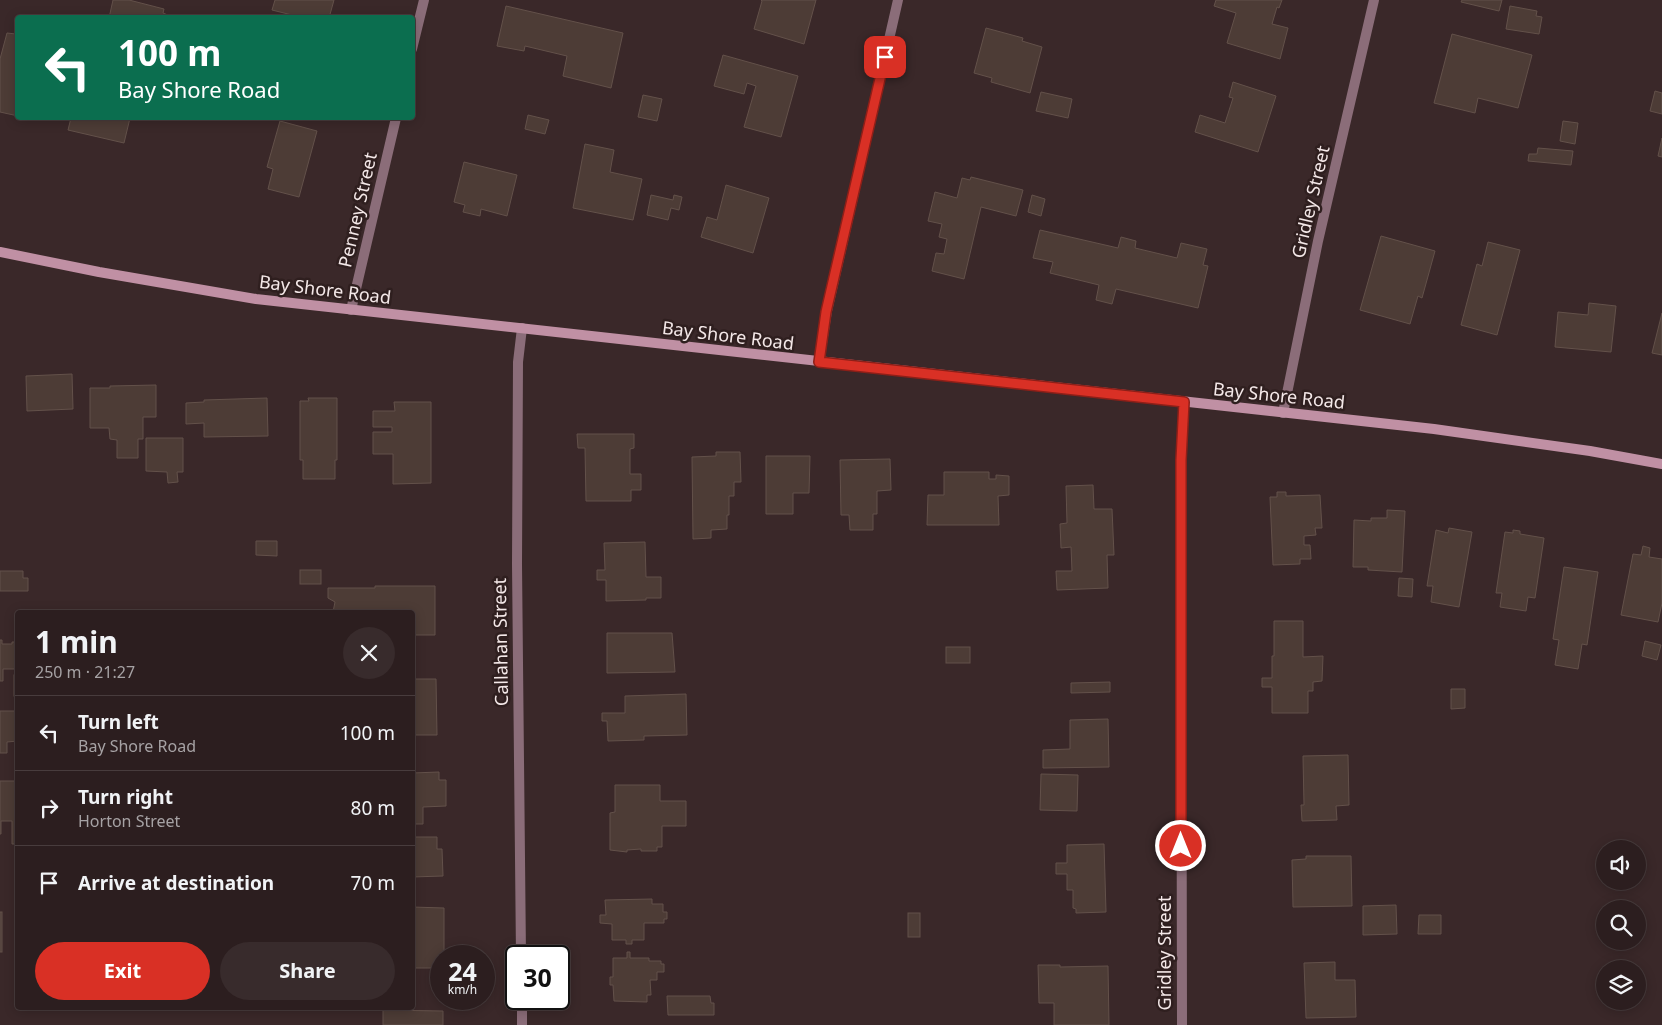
<!DOCTYPE html>
<meta charset="utf-8">
<style>
body{margin:0;font-family:"Noto Sans",sans-serif;background:#382b2c;color:#f1f3f6;height:100vh;display:flex;flex-direction:column;font-size:19px;white-space:nowrap}
*{box-sizing:border-box;margin:0}
p{font-size:16px;color:#a6a2a4}
.icon{flex:none;width:28px;height:28px;fill:none;stroke:currentColor;stroke-width:2;stroke-linecap:round;stroke-linejoin:round}
.map{position:relative;flex:1;overflow:hidden}
.drawer{position:absolute;left:15px;top:610px;width:400px;height:400px;display:flex;flex-direction:column;background:#2c1e1f;border-radius:5px;box-shadow:0 2px 12px #0003,0 0 0 1px #483c3d}
.drawer>*{flex:none}
.hud{position:absolute;left:15px;top:15px;width:400px;height:105px;border-radius:5px;box-shadow:0 2px 12px #0003,0 0 0 1px #483c3d;background:#0b6e4f;color:#fff;overflow:hidden}
.fabs{position:absolute;left:1596px;top:840px;display:grid;gap:10px}
.fabs a{display:grid;place-items:center;width:50px;height:50px;border-radius:50%;background:#2c1e1f;box-shadow:0 2px 12px #0003,0 0 0 1px #483c3d;font-size:25px}
.speed{position:absolute;left:430px;top:945px;display:flex;gap:10px;font-size:25px;font-weight:700;text-align:center}
.speed>*{display:grid;place-content:center;width:65px;height:65px;border-radius:50%;background:#2c1e1f;box-shadow:0 2px 12px #0003,0 0 0 1px #483c3d;line-height:1}
.speed small{font-size:12px;font-weight:400}
.speed .limit{border:2px solid #111;border-radius:8px;background:#fff;color:#111}
.pin{position:absolute;display:grid;place-items:center;width:42px;height:42px;color:#fff;margin:-21px;border-radius:10px;box-shadow:0 2px 8px #0006}
.me{position:absolute;width:55px;margin:-28px;rotate:0deg;stroke-linejoin:round;filter:drop-shadow(0 0 4px #0008)}
.turn{display:flex;align-items:center;gap:18px;height:105px;padding:0 20px;font-size:22px}
.turn .icon{width:65px;height:65px;stroke-width:2.5}
.turn b{display:block;font-size:35px;line-height:42px}
.round{display:grid;place-items:center;flex:none;width:52px;height:52px;border-radius:26px;background:#382b2c}
.headline{display:flex;align-items:center;justify-content:space-between;height:85px;padding:0 20px}
h1{font-size:30px;font-weight:700;line-height:38px}
.cta{display:flex;gap:10px;margin-top:auto;padding:10px 20px}
.cta a{flex:1;height:58px;border-radius:30px;background:#d93025;color:#fff;font-size:20px;font-weight:700;line-height:58px;text-align:center}
.cta a+a{background:#382b2c;color:#f1f3f6}
ul{padding:0;list-style:none}
li{display:flex;align-items:center;gap:15px;height:75px;padding:0 20px;border-top:1px solid #483c3d}
li div{flex:1}
li b{display:block;font-size:19px}
li em{font-style:normal}
.map>svg:first-child{display:block}
.building{fill:#4d3c36;stroke:#63514a}
.lines{fill:none;stroke-linecap:round;stroke-linejoin:round}
.street{stroke:#8b6d79;stroke-width:10}
.secondary{stroke:#c090a4;stroke-width:10}
.route-casing{stroke:#8d1f18;stroke-width:12}
.route{stroke:#d93025;stroke-width:9}
.labels{text-anchor:middle;stroke-width:5;stroke-linejoin:round;paint-order:stroke}
.street-label{font-size:18px;fill:#f4e8e8;stroke:#2f1f1f}
</style>
<div class="map">
<svg width="1662" height="1025" viewBox="0 0 1662 1025">
<rect width="100%" height="100%" fill="#3a2829"/>
<g class="building">
<polygon points="113,0 129,0 164,9 163,13 175,18 109,18"/>
<polygon points="275,0 334,0 329,18 304,18 272,10"/>
<polygon points="761,0 816,0 804,44 754,29 762,1"/>
<polygon points="1216,0 1282,0 1279,8 1277,7 1272,24 1288,28 1280,59 1227,43 1236,13 1214,6"/>
<polygon points="1462,0 1502,0 1499,11 1461,2"/>
<polygon points="506,6 623,33 611,88 563,76 567,56 525,46 524,51 497,46"/>
<polygon points="1510,6 1537,11 1536,16 1542,17 1539,34 1506,29"/>
<polygon points="18,23 18,116 0,112 0,59 7,33 16,34"/>
<polygon points="986,28 1023,38 1022,41 1042,47 1030,93 991,82 992,78 974,73"/>
<polygon points="1452,34 1532,55 1518,108 1478,98 1475,113 1434,103"/>
<polygon points="723,55 798,76 781,137 744,127 756,86 747,83 744,94 714,86"/>
<polygon points="1233,82 1276,96 1258,152 1195,132 1200,115 1225,123 1233,98 1229,97"/>
<polygon points="1655,91 1662,93 1662,114 1650,111"/>
<polygon points="1041,92 1072,99 1068,118 1036,111"/>
<polygon points="643,95 662,99 657,121 638,117"/>
<polygon points="528,115 549,120 545,134 525,129"/>
<polygon points="71,118 130,118 124,143 68,130"/>
<polygon points="280,121 317,131 299,197 268,189 273,169 267,167"/>
<polygon points="1563,121 1578,123 1575,144 1560,141"/>
<polygon points="1662,138 1662,157 1658,156"/>
<polygon points="585,144 614,150 610,172 642,179 633,220 573,208"/>
<polygon points="1538,148 1573,151 1571,165 1528,161 1529,154 1537,154"/>
<polygon points="464,162 517,175 507,216 481,209 480,216 463,212 465,205 454,202"/>
<polygon points="971,177 1023,190 1016,216 981,207 964,279 932,271 936,253 944,254 947,239 939,237 942,224 928,221 935,192 957,198 962,178 970,180"/>
<polygon points="726,185 769,198 753,253 701,237 707,217 717,220"/>
<polygon points="651,195 673,200 674,195 682,197 679,210 671,208 668,220 647,215"/>
<polygon points="1032,195 1045,199 1041,216 1028,212"/>
<polygon points="1040,230 1118,248 1121,237 1136,241 1135,248 1177,258 1181,243 1207,249 1203,265 1208,266 1198,308 1116,289 1112,304 1096,300 1099,285 1050,273 1053,262 1033,258"/>
<polygon points="1381,236 1435,251 1422,298 1418,296 1410,324 1360,310"/>
<polygon points="1488,242 1520,250 1497,335 1461,325 1477,264 1482,266"/>
<polygon points="1589,303 1616,306 1611,352 1555,347 1558,312 1588,315"/>
<polygon points="1662,313 1662,355 1652,353"/>
<polygon points="72,374 73,409 27,411 26,376"/>
<polygon points="156,385 156,417 143,417 143,439 138,439 138,458 117,458 117,440 110,439 109,428 90,428 90,388 110,388 110,386"/>
<polygon points="267,398 268,436 204,437 204,423 186,424 186,403 204,402 204,400"/>
<polygon points="308,398 337,398 337,460 335,460 335,479 303,479 303,460 300,460 300,401 309,401"/>
<polygon points="394,402 431,402 431,483 393,484 393,454 373,454 373,432 392,432 392,427 373,427 373,411 395,411"/>
<polygon points="577,434 634,434 634,448 630,449 630,474 641,474 641,490 631,490 631,501 586,501 585,448 578,448"/>
<polygon points="146,438 183,438 183,472 177,472 178,482 168,483 167,472 146,471"/>
<polygon points="716,452 740,452 741,482 734,482 734,496 729,496 729,515 727,515 727,529 711,530 711,538 693,539 692,457 716,456"/>
<polygon points="766,456 810,456 809,493 793,493 793,514 766,514"/>
<polygon points="890,459 891,490 877,491 877,514 873,514 873,530 850,530 849,515 841,515 840,460"/>
<polygon points="944,472 989,472 989,479 996,479 996,475 1009,476 1009,495 998,496 999,525 927,525 928,495 944,495"/>
<polygon points="1093,485 1094,509 1112,509 1114,555 1107,555 1108,588 1057,590 1056,571 1072,571 1071,547 1061,548 1060,524 1067,523 1066,486"/>
<polygon points="1277,492 1286,492 1286,496 1320,495 1322,528 1315,528 1316,535 1304,536 1304,545 1310,545 1311,559 1300,559 1300,564 1273,565 1270,497 1277,497"/>
<polygon points="1387,510 1405,511 1402,572 1368,570 1368,567 1353,567 1354,520 1371,521 1371,518 1387,518"/>
<polygon points="1449,528 1472,532 1459,607 1431,602 1433,586 1427,586 1436,530 1448,533"/>
<polygon points="1513,530 1520,531 1520,534 1544,538 1535,598 1528,597 1526,611 1500,607 1502,593 1496,593 1505,532 1513,533"/>
<polygon points="256,541 277,541 277,556 256,555"/>
<polygon points="645,542 646,577 661,577 661,598 646,598 646,600 606,601 606,580 597,580 597,570 605,570 604,543"/>
<polygon points="1643,546 1650,548 1649,557 1662,559 1662,603 1658,622 1621,615 1633,554 1641,555"/>
<polygon points="1564,567 1598,572 1587,645 1582,644 1578,669 1555,665 1559,640 1553,639"/>
<rect x="300" y="570" width="21" height="14"/>
<polygon points="0,571 23,571 23,578 28,578 28,591 0,591"/>
<polygon points="1399,578 1413,579 1412,597 1398,596"/>
<polygon points="375,586 435,586 435,635 412,635 412,612 333,612 335,602 328,598 328,588 375,588"/>
<polygon points="1274,621 1303,621 1303,657 1323,656 1322,681 1313,682 1313,691 1308,691 1308,713 1272,713 1272,687 1262,687 1262,678 1272,678 1272,656 1274,656"/>
<polygon points="607,633 672,633 675,672 607,673"/>
<polygon points="0,640 2,640 2,644 12,644 12,642 17,642 16,669 3,669 3,681 0,681"/>
<polygon points="1645,641 1661,645 1657,660 1642,656"/>
<rect x="946" y="647" width="24" height="16"/>
<rect x="14" y="675" width="4" height="21"/>
<polygon points="412,679 436,679 437,735 412,735"/>
<polygon points="1110,682 1110,692 1071,693 1071,683"/>
<polygon points="1451,689 1465,689 1465,708 1451,709"/>
<polygon points="686,694 687,735 644,736 644,740 608,741 607,721 602,721 602,713 625,713 625,696"/>
<polygon points="0,711 15,711 15,718 18,718 18,741 7,742 7,753 0,753"/>
<polygon points="1108,719 1109,767 1043,768 1043,750 1070,749 1070,720"/>
<polygon points="1348,755 1349,805 1336,806 1337,820 1302,821 1301,805 1304,805 1303,756"/>
<polygon points="439,772 439,780 446,780 446,806 423,807 423,824 412,824 412,773"/>
<polygon points="1041,774 1078,775 1077,811 1040,810"/>
<polygon points="0,781 18,781 18,844 12,844 12,821 1,821 1,834 0,834"/>
<polygon points="615,785 660,785 660,801 686,801 686,826 662,826 662,847 657,847 657,851 641,851 641,849 627,850 627,852 610,850 610,813 615,812"/>
<polygon points="412,837 437,837 437,849 442,849 443,876 412,877"/>
<polygon points="1104,844 1106,912 1076,913 1076,909 1073,908 1073,890 1067,890 1067,874 1056,874 1056,863 1067,863 1067,845"/>
<polygon points="1306,856 1351,856 1352,906 1293,907 1292,860 1306,859"/>
<polygon points="652,899 652,904 663,904 663,912 667,912 667,919 664,919 664,923 644,923 644,940 632,940 632,944 626,944 626,940 612,940 612,924 600,923 600,915 606,915 605,900"/>
<polygon points="16,902 18,902 18,923 15,923"/>
<polygon points="1396,905 1397,934 1363,935 1363,906"/>
<polygon points="412,907 444,908 444,956 441,956 441,968 412,968"/>
<rect x="0" y="912" width="2" height="40"/>
<rect x="908" y="913" width="12" height="24"/>
<polygon points="1419,915 1441,915 1441,934 1418,934"/>
<polygon points="627,952 630,952 630,958 649,958 649,961 661,961 661,964 664,964 664,972 657,972 657,980 650,980 651,995 647,995 647,1002 614,1001 613,985 610,985 610,977 613,977 613,958 627,958"/>
<polygon points="1335,962 1335,980 1355,980 1356,1017 1306,1018 1304,963"/>
<polygon points="1038,965 1060,965 1060,967 1108,966 1109,1025 1054,1025 1054,1003 1039,1003"/>
<polygon points="667,996 710,996 711,1003 714,1003 714,1015 668,1015"/>
<polygon points="383,1010 443,1011 443,1025 383,1025"/>
</g>
<g class="lines">
<g class="street">
<polyline points="412,49 424,0"/>
<polyline points="351,310 396,118"/>
<polyline points="819,362 827,311 898,0"/>
<polyline points="1283,413 1318,241 1374,0"/>
<polyline points="521,956 517,564 518,362 522,328"/>
<polyline points="522,999 522,1025"/>
<polyline points="1182,1025 1181,460 1184,402"/>
</g>
<polyline class="secondary" points="0,252 99,272 256,299 1434,429 1590,451 1662,464"/>
</g>
<g class="lines">
<g class="route-casing">
<polyline id="route" points="885,57 826,312 819,362 1184,402 1181,460 1181,846"/>
</g>
<use href="#route" class="route"/>
</g>
<g class="labels">
<g class="street-label">
<text transform="translate(1311 202) rotate(-77)" y="6">Gridley Street</text>
<text transform="translate(358 210) rotate(-77)" y="6">Penney Street</text>
<text transform="translate(325 290) rotate(7)" y="6">Bay Shore Road</text>
<text transform="translate(728 336) rotate(7)" y="6">Bay Shore Road</text>
<text transform="translate(1279 396) rotate(6)" y="6">Bay Shore Road</text>
<text transform="translate(501 642) rotate(-91)" y="6">Callahan Street</text>
<text transform="translate(1165 953) rotate(-90)" y="6">Gridley Street</text>
</g>
</g>
</svg>
<div class="fabs">
<a><svg class="icon" aria-label="sound" viewBox="0 0 24 24"><path d="M4 9h4l5-4v14l-5-4H4zM17 9q2 3 0 6"/></svg></a>
<a><svg class="icon" aria-label="search" viewBox="0 0 24 24"><circle cx="10" cy="10" r="6"/><path d="M15 15l6 6"/></svg></a>
<a><svg class="icon" aria-label="layers" viewBox="0 0 24 24"><path d="M12 4l9 5-9 5-9-5zM3 14l9 5 9-5"/></svg></a>
</div>
<div class="speed"><div>24<small>km/h</small></div><div class="limit">30</div></div>
<div class="pin" style="left:885px;top:57px;background:#d93025"><svg class="icon" aria-label="arrive" viewBox="0 0 24 24"><path d="M6 21V4h12l-3 4 3 4H6"/></svg></div>
<svg class="me" style="left:1181px;top:846px" viewBox="-20 -20 40 40"><circle r="17" fill="#d93025" stroke="#fff" stroke-width="3"/><path d="M0-11L8 9 0 5-8 9z" fill="#fff"/></svg>
<div class="hud">
<div class="turn"><svg class="icon" aria-label="left" viewBox="0 0 24 24"><path d="M17 20v-9H6M10 6l-5 5 5 5"/></svg><div><b>100 m</b>Bay Shore Road</div></div>
</div>
<section class="drawer">
<div class="headline"><div><h1>1 min</h1><p>250 m · 21:27</p></div><a class="round"><svg class="icon" aria-label="close" viewBox="0 0 24 24"><path d="M6 6l12 12M18 6L6 18"/></svg></a></div>
<ul>
<li><svg class="icon" aria-label="left" viewBox="0 0 24 24"><path d="M17 20v-9H6M10 6l-5 5 5 5"/></svg><div><b>Turn left</b><p>Bay Shore Road</p></div><em>100 m</em></li>
<li><svg class="icon" aria-label="right" viewBox="0 0 24 24"><path d="M7 20v-9h11M14 6l5 5-5 5"/></svg><div><b>Turn right</b><p>Horton Street</p></div><em>80 m</em></li>
<li><svg class="icon" aria-label="arrive" viewBox="0 0 24 24"><path d="M6 21V4h12l-3 4 3 4H6"/></svg><div><b>Arrive at destination</b></div><em>70 m</em></li>
</ul>
<div class="cta"><a>Exit</a><a>Share</a></div>
</section>
</div>
